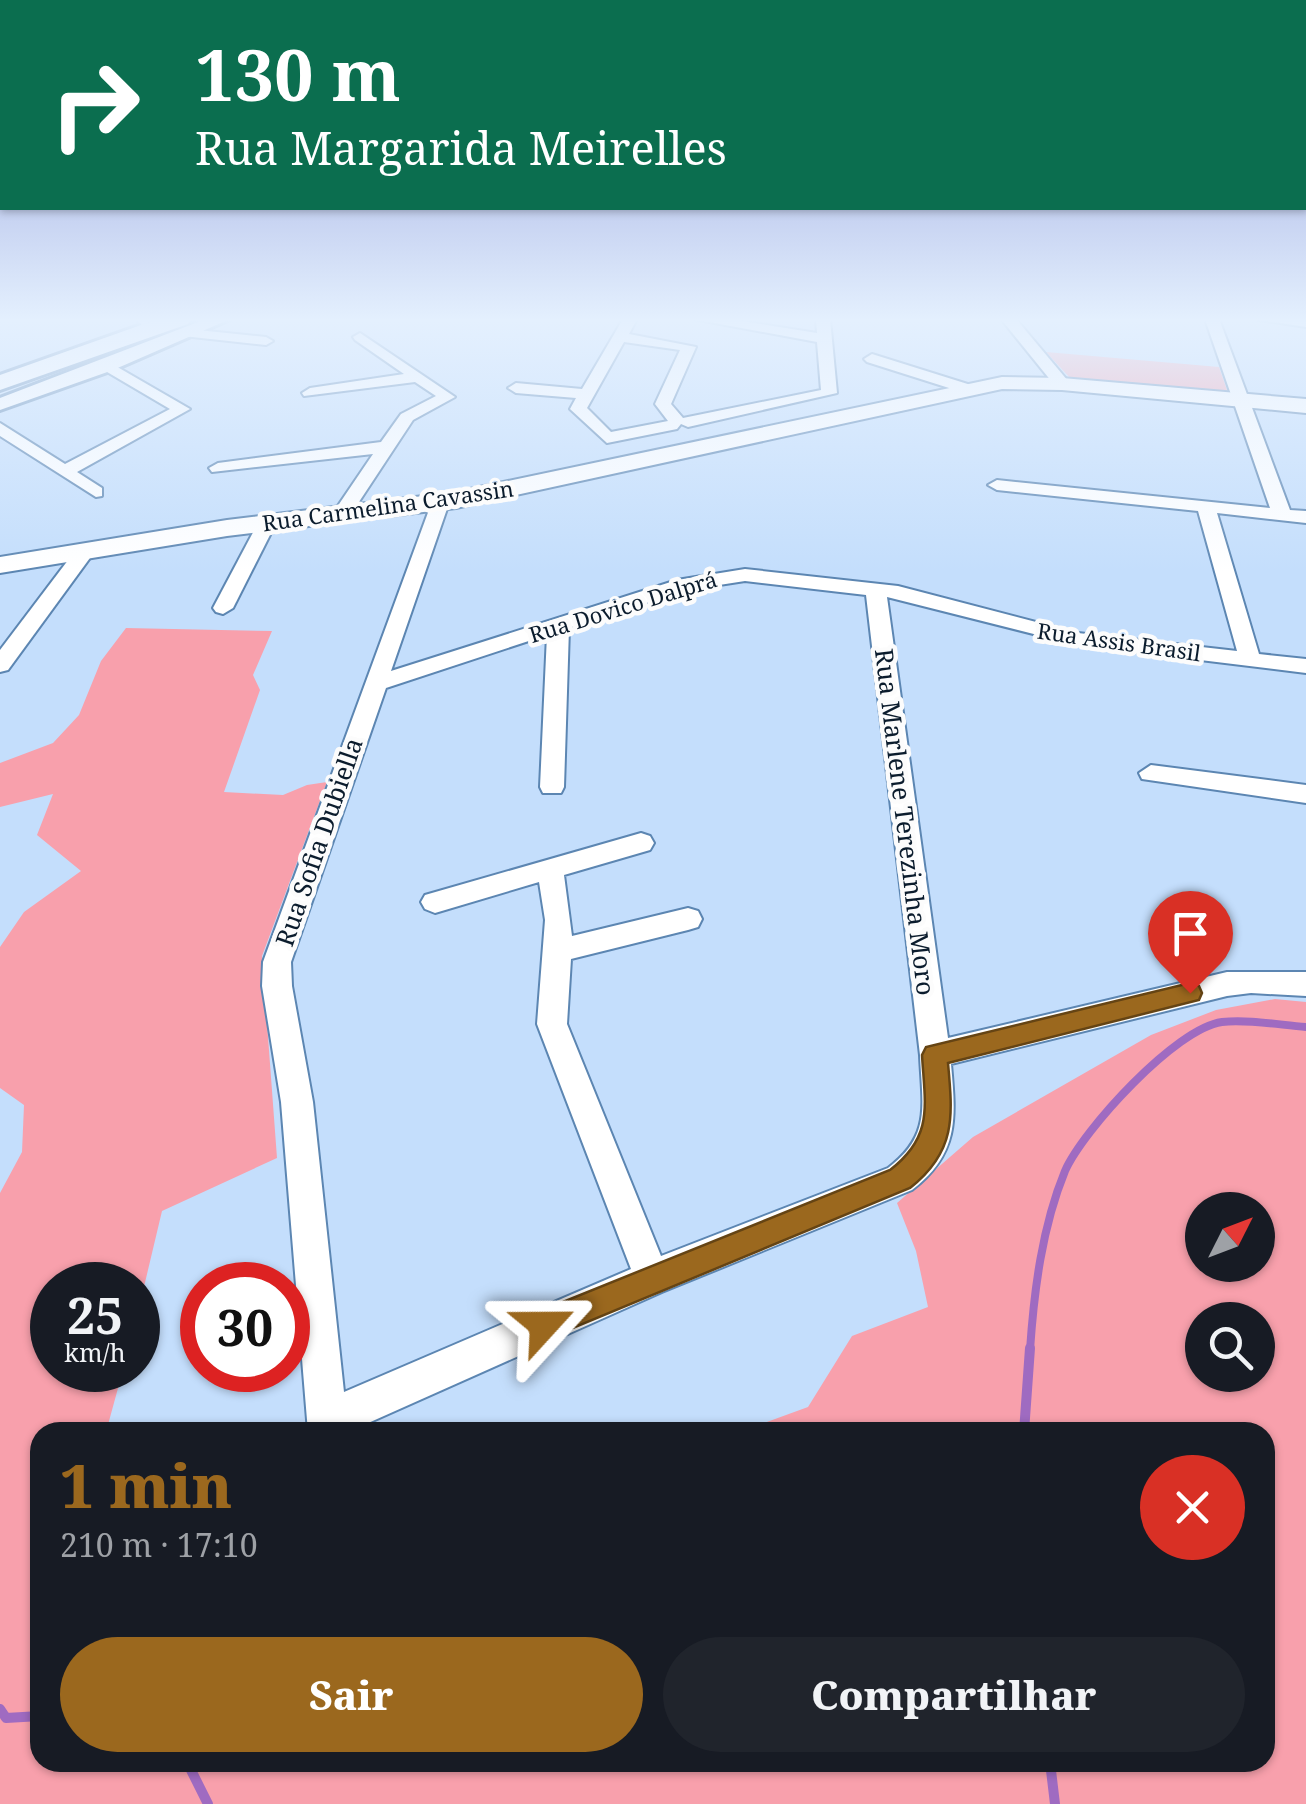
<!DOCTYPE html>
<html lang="pt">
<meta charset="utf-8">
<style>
body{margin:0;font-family:"Noto Serif",serif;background:#20242c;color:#f1f3f6;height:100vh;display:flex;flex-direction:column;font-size:38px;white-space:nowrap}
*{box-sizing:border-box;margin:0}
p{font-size:32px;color:#9ea1a6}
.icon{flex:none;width:55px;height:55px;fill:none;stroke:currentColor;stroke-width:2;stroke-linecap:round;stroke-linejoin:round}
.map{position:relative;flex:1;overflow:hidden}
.details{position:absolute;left:30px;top:1422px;width:1245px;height:350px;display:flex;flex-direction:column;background:#171b24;border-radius:30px;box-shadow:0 2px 8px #0004}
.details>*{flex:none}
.banner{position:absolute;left:0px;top:0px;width:1308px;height:210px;box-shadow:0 2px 8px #0004;background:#0b6e4f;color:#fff;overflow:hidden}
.needle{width:65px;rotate:48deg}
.tools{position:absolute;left:1185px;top:1192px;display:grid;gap:20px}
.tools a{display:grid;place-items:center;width:90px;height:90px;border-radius:50%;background:#171b24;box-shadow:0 2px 8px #0004;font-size:50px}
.speed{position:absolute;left:30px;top:1262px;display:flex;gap:20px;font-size:50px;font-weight:700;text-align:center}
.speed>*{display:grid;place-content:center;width:130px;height:130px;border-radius:50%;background:#171b24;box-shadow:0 2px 8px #0004;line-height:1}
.speed small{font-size:25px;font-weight:400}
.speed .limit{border:15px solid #d22;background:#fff;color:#111}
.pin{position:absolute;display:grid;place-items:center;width:85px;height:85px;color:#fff;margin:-102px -42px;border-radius:50% 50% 50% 0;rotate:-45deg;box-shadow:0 0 10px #0007}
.pin .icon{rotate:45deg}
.me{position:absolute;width:110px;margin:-55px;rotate:66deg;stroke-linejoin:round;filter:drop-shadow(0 0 8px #0008)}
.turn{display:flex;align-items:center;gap:35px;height:210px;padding:0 30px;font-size:45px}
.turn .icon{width:130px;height:130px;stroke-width:2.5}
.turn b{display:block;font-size:70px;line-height:85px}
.round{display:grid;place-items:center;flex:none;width:105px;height:105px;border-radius:52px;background:#20242c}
.head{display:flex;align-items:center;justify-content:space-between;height:170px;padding:0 30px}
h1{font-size:60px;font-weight:800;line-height:75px;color:#9b681e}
.cta{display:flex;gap:20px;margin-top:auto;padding:20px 30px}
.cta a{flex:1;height:115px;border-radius:60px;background:#9b681e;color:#fff;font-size:40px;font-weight:800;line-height:115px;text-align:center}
.cta a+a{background:#20242c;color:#f1f3f6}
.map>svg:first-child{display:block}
.green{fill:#f8a0ac;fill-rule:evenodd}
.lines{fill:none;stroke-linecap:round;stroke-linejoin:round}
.stream-far1{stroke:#9f6bc1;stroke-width:8}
.stream{stroke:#9f6bc1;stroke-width:10}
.minor-casing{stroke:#5c86b2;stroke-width:4}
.tertiary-casing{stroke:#5c86b2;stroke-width:6}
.secondary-casing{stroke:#5c86b2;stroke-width:4}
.primary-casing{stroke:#5c86b2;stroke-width:6}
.minor{fill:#fff;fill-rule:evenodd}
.tertiary{fill:#fff;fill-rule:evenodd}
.secondary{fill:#fff;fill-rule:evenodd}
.primary{fill:#fff;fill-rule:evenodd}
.route{fill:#9b681e;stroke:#654414;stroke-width:2.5}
.labels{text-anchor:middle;stroke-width:9;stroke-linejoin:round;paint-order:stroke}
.far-street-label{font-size:22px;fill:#0b1c2d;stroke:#fcfcfc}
.street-label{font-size:25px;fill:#0b1c2d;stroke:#fcfcfc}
</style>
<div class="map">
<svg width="1306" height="1804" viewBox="0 0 1306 1804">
<rect width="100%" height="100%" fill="#c4defc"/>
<g class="green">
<polygon points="1046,352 1219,367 1228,393 1072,380"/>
<path d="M126 628 272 631 253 675 260 690 224 792 283 795 307 785 327 782 262 956 277 1158 162 1211 138 1312V1285H52V1370H123L106 1432H40V1762H1265V1432H739L808 1407 852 1336 928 1307 916 1251 897 1203 973 1137 1151 1035 1216 1010 1275 999 1306 1002V1804H0V1193L22 1152 24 1105 0 1088V947L24 912 81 871 37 835 53 794 0 807V763L53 743 79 715 101 661ZM1202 1210H1258V1265H1202ZM1202 1320H1258V1375H1202Z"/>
</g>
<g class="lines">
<path class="stream-far1" d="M1030 1350C1034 1291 1042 1227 1065 1171 1083 1130 1176 1028 1222 1022 1248 1019 1280 1025 1306 1027"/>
<g class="stream">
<polyline points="1024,1432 1030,1348"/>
<polyline points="0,1709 6,1718 40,1716"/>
<polyline points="187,1762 208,1804"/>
<polyline points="1050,1762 1055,1804"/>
</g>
<g class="minor-casing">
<g id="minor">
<polygon points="136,319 157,319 142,325"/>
<path d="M623 319H637L629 334 696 347 671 404 683 418 821 390 817 342 693 319H729L817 333 816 319H830L837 393 688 427 681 424 677 429 607 443 570 409 576 398 516 393 508 388 516 383 582 389ZM624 342 680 350 655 404 668 421 611 432 587 408Z"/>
<polygon points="1001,319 1016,319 1068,381 1068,387 1056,387"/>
<path d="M1205 319H1219L1290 510 1306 511V523L1217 513 1259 654 1306 659V673L1077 645 887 597 948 1038 1227 972H1306V996L1251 993 1227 996 951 1064C956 1119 959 1154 912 1190L662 1292 348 1432H308L281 1102 262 986 263 962 433 499 440 497 449 503 391 671 677 580 745 569 898 586 1078 633 1237 651 1198 511 997 490 988 485 997 480 1270 508ZM745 581 866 595 920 1055C922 1105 932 1135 888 1168L661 1256 567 1024 571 959 688 930 698 927 702 919 698 911 688 908 572 936 564 875 650 850 654 843 650 836 641 833 425 895 421 902 425 909 435 913 539 882 545 920 537 1024 631 1269 344 1392 313 1102 292 986 291 962 386 688 547 635 540 787 543 793H561L564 787 569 628 687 590Z"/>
<polygon points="1253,319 1306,319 1306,327"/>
<polygon points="188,329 266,337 273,341 266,345 183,336 181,333"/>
<polygon points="360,333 455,397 413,420 349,517 342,519 333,513 373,454 212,472 209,468 218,463 381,442 401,414 436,396 415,382 304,396 302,393 310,388 404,374 355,340 353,337"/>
<polygon points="872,354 974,386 976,389 968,394 867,362 864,359"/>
<polygon points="107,361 190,409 77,472 102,488 102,496 96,497 0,436 0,423 65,464 170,409 102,369 102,363"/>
<polygon points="267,517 276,523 233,608 223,614 216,612 213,608 258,523"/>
<polygon points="85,545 95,551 8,670 0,672 0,650 78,547"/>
<polygon points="1151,765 1306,785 1306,803 1142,779 1139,773"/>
</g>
</g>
<g class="tertiary-casing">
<polygon id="tertiary" points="206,319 230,319 113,370 0,410 0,398"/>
</g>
<g class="secondary-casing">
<polygon id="secondary" points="1002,377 1062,378 1306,399 1306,413 1062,390 1002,389 456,508 227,536 0,573 0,557 227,520 456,492"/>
</g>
<g class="primary-casing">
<polygon id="primary" points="158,319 191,319 188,324 0,390 0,375"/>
</g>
<use href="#minor" class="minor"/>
<use href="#tertiary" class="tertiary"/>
<use href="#secondary" class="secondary"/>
<use href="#primary" class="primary"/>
</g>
<linearGradient id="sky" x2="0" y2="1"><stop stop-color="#8b97d8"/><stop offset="0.56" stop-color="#e4f0fe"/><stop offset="1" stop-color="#e4f0fe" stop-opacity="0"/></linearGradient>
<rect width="1306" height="572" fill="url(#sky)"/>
<path class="route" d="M1190 983 1199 986 1202 993 1199 1000 948 1063C953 1117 956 1152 910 1188L544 1340 533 1336 528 1325 533 1314 890 1170C934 1136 925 1106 922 1055L926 1047Z"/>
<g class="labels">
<g class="far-street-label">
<text transform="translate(388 506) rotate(-8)" y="8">Rua Carmelina Cavassin</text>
<text transform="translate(623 607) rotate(-17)" y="8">Rua Dovico Dalprá</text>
<text transform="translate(1119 642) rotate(8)" y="8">Rua Assis Brasil</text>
</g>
<g class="street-label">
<text transform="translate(905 822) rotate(83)" y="9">Rua Marlene Terezinha Moro</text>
<text transform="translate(319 842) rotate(-71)" y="9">Rua Sofia Dubiella</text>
</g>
</g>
</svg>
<div class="tools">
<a><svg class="needle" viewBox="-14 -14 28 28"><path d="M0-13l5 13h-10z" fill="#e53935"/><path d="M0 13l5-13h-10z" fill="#9ea1a6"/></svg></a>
<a><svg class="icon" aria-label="search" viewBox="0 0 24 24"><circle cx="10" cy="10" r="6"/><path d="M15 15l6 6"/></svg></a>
</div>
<div class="speed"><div>25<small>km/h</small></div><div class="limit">30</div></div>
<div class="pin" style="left:1190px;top:993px;background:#d93025"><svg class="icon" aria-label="arrive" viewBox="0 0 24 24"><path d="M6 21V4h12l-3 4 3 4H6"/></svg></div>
<svg class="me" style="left:544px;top:1325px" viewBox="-20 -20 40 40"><path d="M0-17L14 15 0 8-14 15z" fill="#9b681e" stroke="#fff" stroke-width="4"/></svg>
<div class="banner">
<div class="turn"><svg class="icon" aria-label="right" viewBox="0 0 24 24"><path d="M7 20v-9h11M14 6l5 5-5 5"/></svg><div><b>130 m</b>Rua Margarida Meirelles</div></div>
</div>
<section class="details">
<div class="head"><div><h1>1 min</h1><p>210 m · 17:10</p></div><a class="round" style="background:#d93025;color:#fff"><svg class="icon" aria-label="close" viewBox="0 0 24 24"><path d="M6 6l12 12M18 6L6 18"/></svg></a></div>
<div class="cta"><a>Sair</a><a>Compartilhar</a></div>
</section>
</div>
